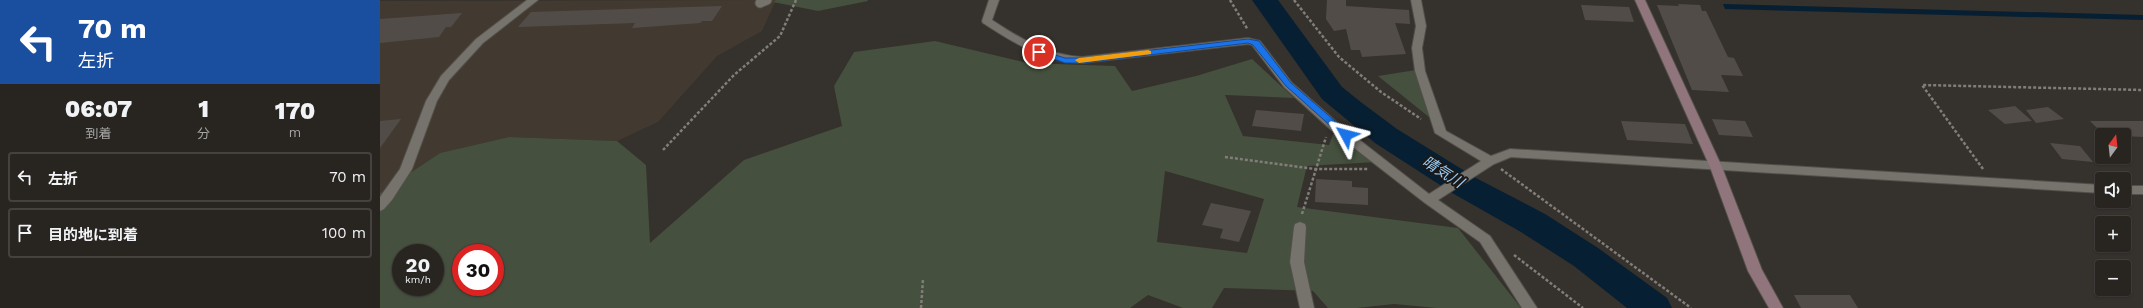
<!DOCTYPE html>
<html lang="ja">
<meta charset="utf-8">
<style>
body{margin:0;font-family:"Work Sans","Noto Sans JP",sans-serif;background:#302d2a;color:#f1f3f6;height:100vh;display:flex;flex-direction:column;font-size:15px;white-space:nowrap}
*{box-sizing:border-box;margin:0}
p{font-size:13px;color:#a5a5a5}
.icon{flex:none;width:22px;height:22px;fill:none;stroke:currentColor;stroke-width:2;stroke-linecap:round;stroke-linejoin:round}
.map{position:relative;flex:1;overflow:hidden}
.side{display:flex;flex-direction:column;background:#282521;width:380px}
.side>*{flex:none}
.guide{background:#1a4fa0;color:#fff;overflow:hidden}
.needle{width:26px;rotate:15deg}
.tools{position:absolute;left:1715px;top:128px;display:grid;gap:8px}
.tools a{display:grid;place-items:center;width:36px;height:36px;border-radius:4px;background:#282521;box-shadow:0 1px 3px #0004,0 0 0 1px #44423f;font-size:20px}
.speed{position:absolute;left:12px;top:244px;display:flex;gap:8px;font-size:20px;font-weight:700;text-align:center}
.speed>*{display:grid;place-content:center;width:52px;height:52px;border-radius:50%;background:#282521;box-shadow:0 1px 3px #0004,0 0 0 1px #44423f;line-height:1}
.speed small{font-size:10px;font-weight:400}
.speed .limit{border:6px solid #d22;background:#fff;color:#111}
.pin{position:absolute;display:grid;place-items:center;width:34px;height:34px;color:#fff;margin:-17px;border:2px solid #fff;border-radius:50%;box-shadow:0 1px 4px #0007}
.me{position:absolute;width:44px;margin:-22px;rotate:308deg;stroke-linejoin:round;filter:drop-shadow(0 0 3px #0008)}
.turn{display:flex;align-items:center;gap:14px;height:84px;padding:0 12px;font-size:18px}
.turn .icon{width:52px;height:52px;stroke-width:2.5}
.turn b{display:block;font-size:28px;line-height:34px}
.eta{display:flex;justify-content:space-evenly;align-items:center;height:68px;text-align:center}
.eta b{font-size:24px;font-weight:800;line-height:28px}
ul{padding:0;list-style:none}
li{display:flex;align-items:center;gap:12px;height:50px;margin:0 8px 6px;padding:0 4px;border:2px solid #44423f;border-radius:4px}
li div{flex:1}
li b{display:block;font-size:15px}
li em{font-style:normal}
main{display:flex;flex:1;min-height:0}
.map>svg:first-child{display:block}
.built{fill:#423a30}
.green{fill:#45503e;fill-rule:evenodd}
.water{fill:#071f32}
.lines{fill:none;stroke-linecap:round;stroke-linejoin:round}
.river{fill:#071f32;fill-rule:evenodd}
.building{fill:#524c49}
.lane-casing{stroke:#534f4b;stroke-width:11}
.street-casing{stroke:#534f4b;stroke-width:2}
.secondary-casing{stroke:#534f4b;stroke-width:2}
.path{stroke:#817e7a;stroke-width:2.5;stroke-dasharray:3 2;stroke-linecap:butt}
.lane{stroke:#76726c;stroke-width:9}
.street{fill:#76726c;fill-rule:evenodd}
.secondary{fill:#90767c;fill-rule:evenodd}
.route{fill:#1a73e8;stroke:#114b97}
.slow{fill:#f59e0b}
.labels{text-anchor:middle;stroke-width:4;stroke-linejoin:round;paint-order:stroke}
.water-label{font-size:15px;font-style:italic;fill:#9acbf4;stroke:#1b1917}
</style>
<main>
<section class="side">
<div class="guide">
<div class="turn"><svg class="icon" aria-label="left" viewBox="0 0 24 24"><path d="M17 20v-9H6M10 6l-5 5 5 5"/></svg><div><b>70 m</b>左折</div></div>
</div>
<div class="eta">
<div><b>06:07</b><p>到着</p></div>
<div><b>1</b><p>分</p></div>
<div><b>170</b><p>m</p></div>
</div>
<ul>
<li><svg class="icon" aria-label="left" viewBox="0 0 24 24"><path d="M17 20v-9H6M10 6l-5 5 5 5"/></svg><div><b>左折</b></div><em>70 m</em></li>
<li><svg class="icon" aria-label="arrive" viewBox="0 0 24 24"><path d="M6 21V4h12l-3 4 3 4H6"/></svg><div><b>目的地に到着</b></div><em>100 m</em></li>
</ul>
</section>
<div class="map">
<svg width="1763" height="308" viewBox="0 0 1763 308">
<rect width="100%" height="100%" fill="#35312c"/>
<polygon class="built" points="396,0 382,31 337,56 278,122 237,141 129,137 60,153 0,193 0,1"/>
<g class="green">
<polygon points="396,0 487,0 488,1 438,11 393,2"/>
<path d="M555 41 647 63 735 66 752 91 816 76 872 59 914 98 845 95 863 136 949 145 954 132 996 162 927 166 917 207 1078 228 1141 308H1057L1014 304 977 308H948L933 291 844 288 832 308H803L768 295 750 308H0V193L60 153 129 137 237 141 266 165 270 243 364 160 462 126 454 86 474 52ZM785 171 884 199 867 253 777 242ZM21 253H55V287H21ZM81 253H115V287H81Z"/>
<polygon points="1042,69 1065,130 998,76"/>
</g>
<polygon class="water" points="1343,4 1763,15 1763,20 1345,9"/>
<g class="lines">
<polygon class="river" points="872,0 898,0 962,87 982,103 1017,129 1096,178 1165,214 1218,248 1287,298 1292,308 1247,308 1194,266 1141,232 1074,194 995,143 942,99"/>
</g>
<g class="building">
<polygon points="947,0 966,0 966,6 1029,10 1030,24 1015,23 1026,54 982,57 980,50 971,50 966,29 954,31 946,19"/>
<polygon points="1298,4 1320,5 1322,11 1326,11 1348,57 1354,58 1363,76 1341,75 1349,92 1312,90 1277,5 1299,6"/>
<polygon points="1201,5 1249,7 1254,22 1205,20"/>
<polygon points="342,6 332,21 322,21 320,23 252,28 255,23 138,27 151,12"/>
<polygon points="82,13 71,27 66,27 59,37 0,43 0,19"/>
<polygon points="1635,106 1652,121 1625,124 1608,110"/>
<polygon points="1668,107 1684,119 1656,123 1646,110"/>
<polygon points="876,110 924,114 921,131 872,126"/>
<polygon points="21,119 0,148 0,121"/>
<polygon points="1332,119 1365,121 1373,137 1339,135"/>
<polygon points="1241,121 1305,124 1313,144 1247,140"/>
<polygon points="1710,121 1763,121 1763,137 1724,135"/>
<polygon points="1670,143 1700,146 1713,162 1682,159"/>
<polygon points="936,179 972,181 972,187 988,188 988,205 935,202"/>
<polygon points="831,203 871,211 859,242 840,238 843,229 822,225"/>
<polygon points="1414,295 1470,295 1478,308 1421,308"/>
</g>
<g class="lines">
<g class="lane-casing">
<polyline id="lane" points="380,3 387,0"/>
</g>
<g class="street-casing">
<g id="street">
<polygon points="147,0 158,0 103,43 69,80 57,101 32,169 12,200 4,209 0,211 0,197 20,169 46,101 61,76 96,39"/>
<path d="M609 0H619L612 20C641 39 667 55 702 57L868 38 880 41 912 83 959 124 1049 194 1101 161 1055 133 1035 71 1032 48 1036 26 1031 0H1041L1046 26 1042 48 1045 71 1066 131 1111 156 1130 149 1722 185V193L1131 157 1114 164 1058 200 1110 236 1157 308H1142L1100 242 1045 203 951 130 904 87 872 45 868 44 702 63C663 61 635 44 603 23L602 21Z"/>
<rect x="1744" y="186" width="19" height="8"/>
<polygon points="920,222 925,224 926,227 924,262 934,308 920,308 910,262 914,227 915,224"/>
</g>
</g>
<g class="secondary-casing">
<polygon id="secondary" points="1255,0 1265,0 1342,167 1382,270 1403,308 1389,308 1368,271 1330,167"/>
</g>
<g class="path">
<polyline points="850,0 868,30"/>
<polyline points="914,0 959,57 1001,92 1041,119"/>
<polyline points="283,150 354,75 400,36 416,0"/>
<polyline points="845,157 935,169 988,169"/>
<polyline points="1121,169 1311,308"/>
<polyline points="1603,169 1542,85 1763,90"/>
<polyline points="922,214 946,137"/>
<polyline points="1134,255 1203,308"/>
<polyline points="541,308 543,279"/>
</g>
<use href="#lane" class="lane"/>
<use href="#street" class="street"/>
<use href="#secondary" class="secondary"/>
</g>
<polygon class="route" points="868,39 879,41 911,83 969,133 969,137 963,137 906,86 873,45 868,43 702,63 685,63 655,52 659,50 685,58 702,58"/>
<polygon class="slow" points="768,50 771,51 771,54 699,63 695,60 699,58"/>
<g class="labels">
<g class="water-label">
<text transform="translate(1063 172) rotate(32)" y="5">晴気川</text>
</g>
</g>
</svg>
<div class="tools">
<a><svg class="needle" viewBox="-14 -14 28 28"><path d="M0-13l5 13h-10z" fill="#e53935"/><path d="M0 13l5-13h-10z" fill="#a5a5a5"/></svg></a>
<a><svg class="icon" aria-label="sound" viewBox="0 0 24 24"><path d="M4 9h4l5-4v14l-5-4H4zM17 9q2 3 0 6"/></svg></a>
<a>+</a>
<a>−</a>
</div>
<div class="speed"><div>20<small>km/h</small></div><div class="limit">30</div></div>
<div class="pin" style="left:659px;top:52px;background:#d93025"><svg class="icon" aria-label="arrive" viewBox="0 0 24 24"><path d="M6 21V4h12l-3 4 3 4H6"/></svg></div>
<svg class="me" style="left:966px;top:135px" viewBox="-20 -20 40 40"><path d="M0-17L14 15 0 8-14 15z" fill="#1a73e8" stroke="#fff" stroke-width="4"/></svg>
</div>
</main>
